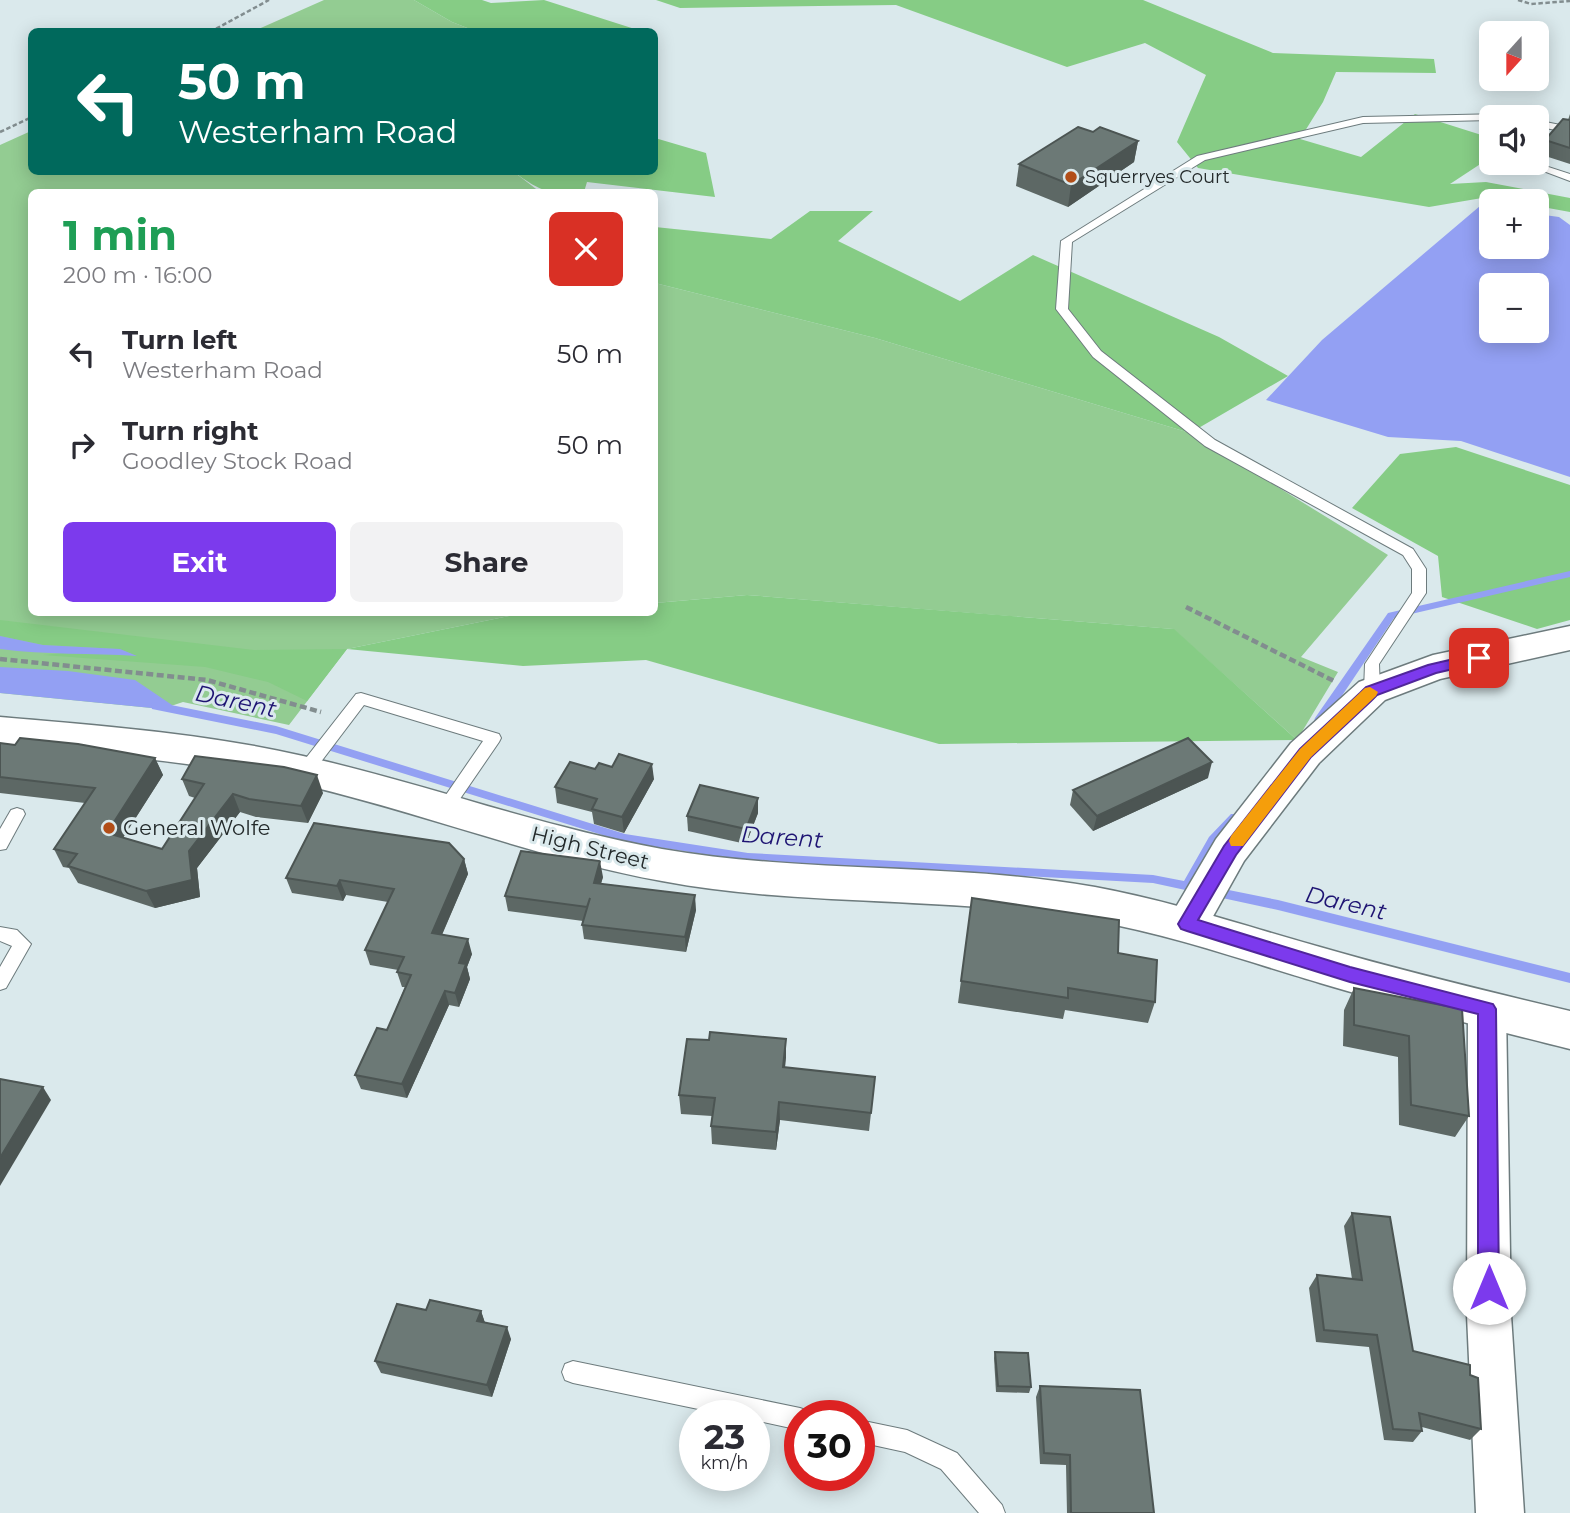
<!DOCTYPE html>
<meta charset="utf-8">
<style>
body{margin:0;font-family:Montserrat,sans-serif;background:#f2f2f3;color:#2b2b33;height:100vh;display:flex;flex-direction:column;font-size:26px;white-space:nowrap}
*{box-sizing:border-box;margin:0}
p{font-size:23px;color:#7c7c81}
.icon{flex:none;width:38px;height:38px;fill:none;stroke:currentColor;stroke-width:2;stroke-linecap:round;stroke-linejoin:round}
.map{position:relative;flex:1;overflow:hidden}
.side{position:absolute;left:28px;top:189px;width:630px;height:427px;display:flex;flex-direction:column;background:#fff;border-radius:10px;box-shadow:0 4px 18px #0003}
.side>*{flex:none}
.top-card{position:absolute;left:28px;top:28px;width:630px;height:147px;border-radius:10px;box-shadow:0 4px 18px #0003;background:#00695c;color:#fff;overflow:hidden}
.needle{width:46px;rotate:201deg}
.controls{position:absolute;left:1479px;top:21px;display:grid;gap:14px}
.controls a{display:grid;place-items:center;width:70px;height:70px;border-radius:10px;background:#fff;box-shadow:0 4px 18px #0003;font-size:35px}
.speed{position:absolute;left:679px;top:1400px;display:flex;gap:14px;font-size:35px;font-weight:700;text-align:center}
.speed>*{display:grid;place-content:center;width:91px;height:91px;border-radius:50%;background:#fff;box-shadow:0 4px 18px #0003;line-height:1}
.speed small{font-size:18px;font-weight:400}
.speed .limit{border:10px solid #d22;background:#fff;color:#111}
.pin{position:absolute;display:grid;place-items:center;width:60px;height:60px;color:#fff;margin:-30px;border-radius:14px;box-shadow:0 4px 10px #0006}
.me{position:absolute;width:77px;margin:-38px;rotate:0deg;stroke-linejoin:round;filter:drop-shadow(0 0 5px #0008)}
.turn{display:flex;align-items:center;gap:24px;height:147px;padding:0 35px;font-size:32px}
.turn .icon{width:91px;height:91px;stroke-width:2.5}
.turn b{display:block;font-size:49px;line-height:60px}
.round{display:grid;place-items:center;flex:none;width:74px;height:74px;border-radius:10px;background:#f2f2f3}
.overview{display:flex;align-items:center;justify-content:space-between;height:119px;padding:0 35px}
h1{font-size:42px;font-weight:700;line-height:52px;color:#1e9e55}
.cta{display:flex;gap:14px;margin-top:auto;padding:14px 35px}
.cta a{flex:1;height:80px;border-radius:10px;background:#7c3aed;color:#fff;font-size:28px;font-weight:700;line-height:80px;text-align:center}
.cta a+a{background:#f2f2f3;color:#2b2b33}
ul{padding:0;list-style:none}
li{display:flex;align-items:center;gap:21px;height:91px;padding:0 35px}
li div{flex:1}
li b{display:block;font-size:26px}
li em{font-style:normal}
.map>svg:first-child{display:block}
.green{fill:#93cc92}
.forest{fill:#86cc85}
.water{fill:#93a0f3;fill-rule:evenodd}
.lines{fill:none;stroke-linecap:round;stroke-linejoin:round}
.stream{fill:#93a0f3;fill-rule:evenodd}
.lane-casing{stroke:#6d7b7d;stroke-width:2}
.street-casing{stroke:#6d7b7d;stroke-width:3}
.secondary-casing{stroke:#6d7b7d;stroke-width:3}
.primary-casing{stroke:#6d7b7d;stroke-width:3}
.path-far1{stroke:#828d8f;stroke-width:2.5;stroke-dasharray:4.5 2.5;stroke-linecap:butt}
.path{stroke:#828d8f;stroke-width:4.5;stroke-dasharray:7 3.5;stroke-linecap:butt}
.lane{fill:#fff;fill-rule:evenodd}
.street{fill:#fff;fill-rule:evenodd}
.secondary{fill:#fff;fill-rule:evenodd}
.primary{fill:#fff;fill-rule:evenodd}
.wall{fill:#5d6865}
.shaded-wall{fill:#4c5553}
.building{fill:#6c7976;stroke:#4c5553;stroke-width:2}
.route{fill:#7c3aed;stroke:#51269a;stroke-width:2}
.slow{fill:#f59e0b}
.poi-dot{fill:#b24e18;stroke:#dae9ec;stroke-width:2.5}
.labels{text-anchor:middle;stroke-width:6;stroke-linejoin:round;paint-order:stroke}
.far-poi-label{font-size:18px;fill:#23292a;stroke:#dae9ec;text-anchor:start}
.poi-label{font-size:21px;fill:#23292a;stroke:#dae9ec;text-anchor:start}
.street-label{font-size:21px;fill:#23292a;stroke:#dae9ec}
.water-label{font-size:23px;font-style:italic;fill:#1e1473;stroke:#dae9ec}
</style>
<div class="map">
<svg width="1570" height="1513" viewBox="0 0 1570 1513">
<rect width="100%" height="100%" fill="#dae9ec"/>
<g class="green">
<polygon points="324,0 414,0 452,22 475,31 252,32"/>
<polygon points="31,131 32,172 514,172 540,192 32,192 32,612 551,613 509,616 347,649 289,725 183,702 162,709 0,693 0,145"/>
<polygon points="655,283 875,338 1190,433 1388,555 1301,657 1338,672 1297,740 1173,629 747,595 655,603"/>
</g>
<g class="forest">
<polygon points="414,0 482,0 491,3 544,0 641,31 475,31 452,22"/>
<polygon points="656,0 1143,0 1273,53 1434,59 1436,73 1336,72 1323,102 1300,139 1361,157 1415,114 1491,138 1491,157 1450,184 1486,182 1570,198 1570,212 1537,206 1536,201 1504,201 1482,198 1429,207 1198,168 1177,142 1206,75 1145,43 1067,67 896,5 680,8"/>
<path d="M655 138 706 153 715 197 587 182 584 192C548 193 544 194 514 172H654Z"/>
<polygon points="810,211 873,211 838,241 960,301 1033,255 1219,337 1288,376 1190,433 875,338 655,283 655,227 771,239"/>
<polygon points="1456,447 1570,485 1570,620 1537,629 1442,597 1438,556 1352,508 1400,454"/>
<polygon points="747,595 1174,629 1297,740 939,744 646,660 523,666 347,649 307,701 268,682 205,667 43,655 73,652 134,655 119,649 43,645 0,636 0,620 254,650 347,649 509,616 551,612 654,612 655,603"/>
</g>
<g class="water">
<path d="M1480 206 1491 208V247H1536L1537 214 1559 217 1570 225V477L1461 441 1388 437 1266 400 1322 340ZM1491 285H1536V331H1491Z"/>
<path d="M0 636 43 645 120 649 137 656C91 653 46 655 0 649Z"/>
<polygon points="0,667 68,671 135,680 172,705 162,709 0,693"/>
</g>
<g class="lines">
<g class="stream">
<polygon points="1570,571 1570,577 1394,618 1323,724 1315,724 1314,721 1315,718 1388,613"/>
<polygon points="156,702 276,726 625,834 748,853 1153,875 1184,881 1209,837 1231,814 1239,814 1240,817 1239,820 1217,843 1194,883 1278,900 1570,973 1570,983 1278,910 1153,883 748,861 625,842 276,734 152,709 151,706 152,703"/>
</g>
<g class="lane-casing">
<g id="lane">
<polygon points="1503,114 1508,117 1491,117 1491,120 1363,123 1205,160 1072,242 1068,309 1101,351 1215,440 1413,549 1426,569 1426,593 1379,664 1380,691 1372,696 1364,691 1365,664 1412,593 1412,569 1403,555 1205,446 1093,357 1056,309 1061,241 1197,156 1363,117"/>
<polygon points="1536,120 1570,127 1570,133 1536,126"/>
<polygon points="1522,163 1536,163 1570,174 1570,181"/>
<polygon points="361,693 499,734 501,738 499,742 451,812 439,812 437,808 483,741 364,705 311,775 299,775 297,771 299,767 356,694"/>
<polygon points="17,808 23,810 25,814 6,849 0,850 0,829 11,810"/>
<polygon points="0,927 17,930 31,944 6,988 0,990 0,967 12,946 0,941"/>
<polygon points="573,1361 800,1408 808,1411 810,1416 800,1416 800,1430 754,1420 754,1416 732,1416 573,1383 565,1380 562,1372 565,1364"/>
<polygon points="859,1420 907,1430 957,1453 1002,1505 1005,1513 979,1513 941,1469 905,1452 859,1442"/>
</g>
</g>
<g class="street-casing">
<polygon id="street" points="1487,993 1500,998 1506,1009 1511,1315 1524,1513 1476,1513 1467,1315 1468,1009 1474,998"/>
</g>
<g class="secondary-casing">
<polygon id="secondary" points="1570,626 1570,650 1440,679 1385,700 1319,763 1244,861 1202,936 1187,941 1172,936 1166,924 1216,839 1291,743 1359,682 1433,655"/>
</g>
<g class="primary-casing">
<path id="primary" d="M0 717C102 726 203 733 303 756 424 783 540 827 662 849 805 874 952 862 1095 887 1171 901 1245 926 1320 947 1403 971 1486 991 1570 1011V1049C1487 1028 1403 1008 1320 983 1246 961 1172 935 1095 921 952 895 805 908 662 881 540 859 424 813 304 785 204 762 102 754 0 745Z"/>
</g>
<g class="path-far1">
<polyline points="1518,0 1531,4 1570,1"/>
<polyline points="210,32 269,0"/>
<polyline points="0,132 32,117"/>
</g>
<g class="path">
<polyline points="1186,607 1336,682"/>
<polyline points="0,659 207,680 321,712"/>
</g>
<use href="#lane" class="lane"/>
<use href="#street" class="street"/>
<use href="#secondary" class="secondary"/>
<use href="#primary" class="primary"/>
</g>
<g class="wall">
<polygon points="1570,114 1570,164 1539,154 1545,140 1568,120"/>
<polygon points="1093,132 1138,141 1134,162 1068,207 1016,186 1019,164"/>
<polygon points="0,743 155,758 163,775 123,838 162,849 195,798 189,796 182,779 323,793 308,823 256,817 240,812 197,868 200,897 155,908 78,883 69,868 63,867 54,849 85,803 0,793"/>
<polygon points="595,769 654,779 624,833 594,824 592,812 557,803 555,787"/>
<polygon points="1208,778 1093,831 1070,805 1073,790"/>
<polygon points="758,813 746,844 688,831 687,816"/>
<polygon points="464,859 468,874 442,935 472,954 467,967 470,979 459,1007 449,1005 407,1098 361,1089 355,1075 387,1030 405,987 402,987 397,972 398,970 370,965 365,950 388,902 346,895 343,901 292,893 286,878"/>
<polygon points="603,877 601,884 696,910 686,952 584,939 582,925 583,921 508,911 505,896"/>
<polygon points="972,898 1118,953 1155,1002 1148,1023 1065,1010 1063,1019 958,1003"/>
<polygon points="1354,988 1462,1009 1469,1116 1455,1137 1399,1125 1398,1057 1343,1046 1344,1010"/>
<polygon points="786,1039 785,1067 875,1077 869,1131 780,1120 776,1150 712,1144 711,1126 712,1116 681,1114 679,1095 709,1040"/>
<polygon points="1352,1213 1413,1351 1470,1375 1481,1429 1470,1440 1422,1427 1422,1431 1413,1442 1384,1440 1369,1347 1316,1342 1309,1288 1317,1275 1352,1279 1344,1226"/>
<polygon points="426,1310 481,1311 485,1323 511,1339 492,1397 381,1373 375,1361"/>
<polygon points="995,1352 1031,1387 1029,1393 996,1392 994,1358"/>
<polygon points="1040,1386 1154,1513 1067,1513 1066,1465 1040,1464 1036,1397"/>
</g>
<g class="shaded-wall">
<polygon points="1138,141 1134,162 1068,207 1071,185"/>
<polygon points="155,758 163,775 115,850 107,833"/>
<polygon points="1212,762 1208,778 1093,831 1097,816"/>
<polygon points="652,764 654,779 624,833 622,817"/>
<polygon points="317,775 323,793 308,823 301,806"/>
<polygon points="233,794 240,812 197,868 200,897 155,908 146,891 189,851"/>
<polygon points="758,798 758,813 746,844 746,829"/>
<polygon points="464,859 468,874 436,948 432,933"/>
<polygon points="600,861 603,877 596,898 594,883"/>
<polygon points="340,880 346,895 343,901 337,886"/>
<polygon points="695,895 696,910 686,952 685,937"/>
<polygon points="468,939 472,954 467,967 470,979 459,1007 455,993 459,963"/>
<polygon points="445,991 449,1005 407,1098 402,1084"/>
<polygon points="786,1039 786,1058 783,1086 783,1067"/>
<polygon points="43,1087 51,1100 0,1186 0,1158"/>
<polygon points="779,1102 780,1120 776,1150 776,1132"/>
<polygon points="481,1311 485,1323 477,1321"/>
<polygon points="507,1327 511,1339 492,1397 487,1385"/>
</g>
<g class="building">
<polygon points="1563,119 1570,120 1570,148 1545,140"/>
<polygon points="1078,127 1093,132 1100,127 1138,141 1071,185 1019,164"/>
<polygon points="20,738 78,744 155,758 107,833 162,849 204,784 182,779 195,756 284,767 317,775 301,806 249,799 233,794 189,851 192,880 146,891 68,866 77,854 54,849 95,788 0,777 0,743 15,745"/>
<polygon points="1188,738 1212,762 1097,816 1073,790"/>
<polygon points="619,754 652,764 622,817 592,809 597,799 555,787 570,762 595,769 599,763 612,767"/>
<polygon points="700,785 758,798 746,829 687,816"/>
<polygon points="314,823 449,843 464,859 432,933 468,939 459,963 466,964 455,993 445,991 402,1084 355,1075 377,1028 387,1030 411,975 397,972 404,957 365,950 394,889 340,880 337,886 286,878"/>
<polygon points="521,851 600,861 594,883 695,895 685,937 582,925 590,898 587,907 505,896"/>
<polygon points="972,898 1119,920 1118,953 1157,960 1155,1002 1068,988 1068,998 961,981"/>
<polygon points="1354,988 1462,1009 1469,1116 1411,1105 1409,1036 1354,1025"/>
<polygon points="710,1032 786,1039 783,1067 875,1077 871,1113 779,1102 776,1132 711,1126 715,1098 679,1095 687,1039 709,1040"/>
<polygon points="0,1079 43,1087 0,1158"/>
<polygon points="1352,1213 1390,1217 1413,1351 1470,1365 1470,1375 1478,1378 1481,1429 1419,1413 1422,1431 1393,1429 1377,1335 1324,1330 1317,1275 1362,1280"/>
<polygon points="430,1300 481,1311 477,1321 507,1327 487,1385 375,1361 397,1304 426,1310"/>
<polygon points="995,1352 1028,1353 1031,1387 998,1386"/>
<polygon points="1040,1386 1140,1390 1154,1513 1071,1513 1070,1455 1044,1453"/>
</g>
<polygon class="route" points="1479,653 1486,658 1484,662 1436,673 1377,695 1371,701 1311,757 1236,855 1198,920 1350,967 1493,1004 1496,1009 1499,1288 1496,1295 1489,1298 1482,1295 1478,1288 1478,1014 1350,982 1187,931 1181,929 1178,924 1224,846 1300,749 1360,693 1366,687 1428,665"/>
<polygon class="slow" points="1370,687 1378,692 1376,696 1311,757 1243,846 1231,846 1229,841 1231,836 1300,749 1365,688"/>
<g class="poi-dot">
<circle cx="1071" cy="177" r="7"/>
<circle cx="109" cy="828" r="7"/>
</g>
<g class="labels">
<g class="far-poi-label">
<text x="1085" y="183">Squerryes Court</text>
</g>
<g class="poi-label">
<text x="123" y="835">General Wolfe</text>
</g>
<g class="street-label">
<text transform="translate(590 848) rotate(14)" y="7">High Street</text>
</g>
<g class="water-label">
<text transform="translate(236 701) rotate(12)" y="8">Darent</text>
<text transform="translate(782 837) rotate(4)" y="8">Darent</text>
<text transform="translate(1346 903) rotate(13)" y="8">Darent</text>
</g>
</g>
</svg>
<div class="controls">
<a><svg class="needle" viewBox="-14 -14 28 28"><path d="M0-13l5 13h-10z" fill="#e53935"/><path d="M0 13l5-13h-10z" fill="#7c7c81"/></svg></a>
<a><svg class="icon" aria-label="sound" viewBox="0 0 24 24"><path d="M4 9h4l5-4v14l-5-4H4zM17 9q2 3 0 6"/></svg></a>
<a>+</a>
<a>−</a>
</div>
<div class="speed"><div>23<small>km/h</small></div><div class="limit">30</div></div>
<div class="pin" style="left:1479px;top:658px;background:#d93025"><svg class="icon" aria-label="arrive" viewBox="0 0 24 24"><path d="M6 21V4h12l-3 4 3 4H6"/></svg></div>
<svg class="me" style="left:1489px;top:1288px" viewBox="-20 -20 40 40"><circle r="19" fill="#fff"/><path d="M0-13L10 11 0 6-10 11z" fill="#7c3aed"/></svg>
<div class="top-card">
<div class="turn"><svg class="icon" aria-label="left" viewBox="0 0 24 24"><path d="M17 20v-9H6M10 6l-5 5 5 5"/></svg><div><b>50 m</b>Westerham Road</div></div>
</div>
<section class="side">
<div class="overview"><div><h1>1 min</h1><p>200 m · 16:00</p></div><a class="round" style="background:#d93025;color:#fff"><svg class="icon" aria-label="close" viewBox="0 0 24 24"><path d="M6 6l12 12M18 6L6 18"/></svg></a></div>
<ul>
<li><svg class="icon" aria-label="left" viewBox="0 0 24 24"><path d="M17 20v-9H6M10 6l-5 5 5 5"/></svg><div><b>Turn left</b><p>Westerham Road</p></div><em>50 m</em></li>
<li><svg class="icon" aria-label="right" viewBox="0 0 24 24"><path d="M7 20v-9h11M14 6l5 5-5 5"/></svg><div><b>Turn right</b><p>Goodley Stock Road</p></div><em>50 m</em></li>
</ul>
<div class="cta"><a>Exit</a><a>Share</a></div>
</section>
</div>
